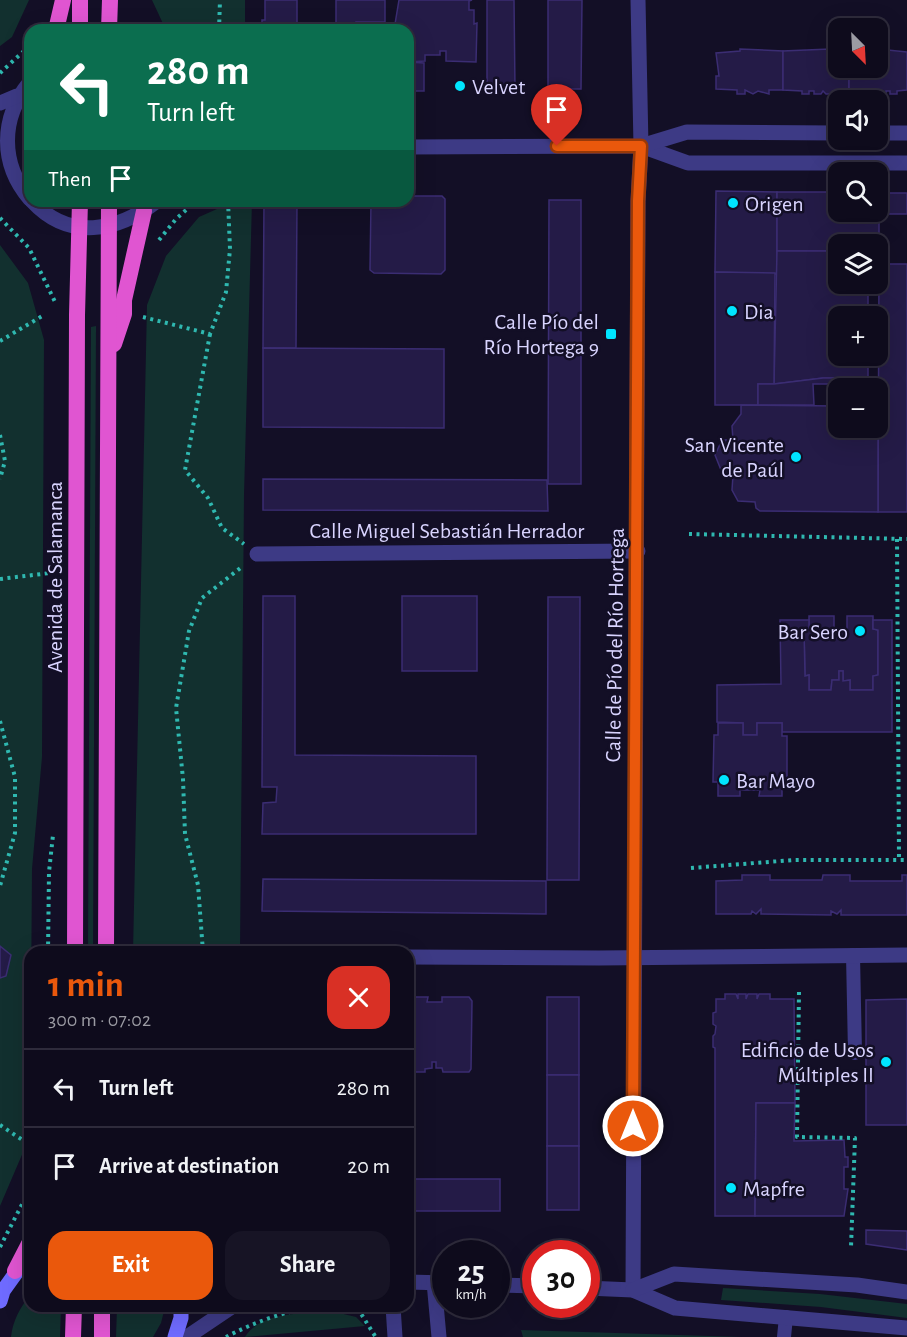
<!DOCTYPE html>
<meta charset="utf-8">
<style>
body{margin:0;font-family:"Alegreya Sans",sans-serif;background:#171425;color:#f1f3f6;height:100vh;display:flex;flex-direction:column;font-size:22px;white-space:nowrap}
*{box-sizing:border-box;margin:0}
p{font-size:20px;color:#9b9ba3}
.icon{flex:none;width:33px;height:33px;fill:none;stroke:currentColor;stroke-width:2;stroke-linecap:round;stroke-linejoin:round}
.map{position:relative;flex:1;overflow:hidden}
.panel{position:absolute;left:24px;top:946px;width:390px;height:366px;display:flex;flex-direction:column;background:#0e0b1c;border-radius:18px;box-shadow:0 6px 24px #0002,0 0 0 2px #2e2b3b}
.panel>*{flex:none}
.hud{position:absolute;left:24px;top:24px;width:390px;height:183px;border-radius:18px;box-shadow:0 6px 24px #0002,0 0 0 2px #2e2b3b;background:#0b6e4f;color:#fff;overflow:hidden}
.needle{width:39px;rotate:156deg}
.tools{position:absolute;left:828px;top:18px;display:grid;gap:12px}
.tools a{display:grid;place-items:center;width:60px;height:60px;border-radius:12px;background:#0e0b1c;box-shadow:0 6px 24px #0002,0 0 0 2px #2e2b3b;font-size:30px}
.speed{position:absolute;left:432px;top:1240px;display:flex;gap:12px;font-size:30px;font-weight:700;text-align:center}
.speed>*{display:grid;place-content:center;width:78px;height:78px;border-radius:50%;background:#0e0b1c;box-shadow:0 6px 24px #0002,0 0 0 2px #2e2b3b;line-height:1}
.speed small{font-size:15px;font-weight:400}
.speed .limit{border:9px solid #d22;background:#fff;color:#111}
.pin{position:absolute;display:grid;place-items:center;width:51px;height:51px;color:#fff;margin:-62px -26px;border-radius:50% 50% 50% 0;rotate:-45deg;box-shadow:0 0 6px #0007}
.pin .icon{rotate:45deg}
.me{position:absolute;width:66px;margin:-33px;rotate:0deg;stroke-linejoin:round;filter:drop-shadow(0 0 4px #0008)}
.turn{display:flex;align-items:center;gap:21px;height:126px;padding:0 24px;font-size:27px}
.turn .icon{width:78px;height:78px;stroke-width:2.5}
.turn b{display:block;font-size:42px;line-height:51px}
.then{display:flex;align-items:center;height:57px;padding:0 24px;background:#0003;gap:12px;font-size:22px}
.round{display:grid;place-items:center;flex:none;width:63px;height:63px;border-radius:18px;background:#171425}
.headline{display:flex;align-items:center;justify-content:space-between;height:102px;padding:0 24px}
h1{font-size:36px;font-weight:600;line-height:45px;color:#ea580c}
.button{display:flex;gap:12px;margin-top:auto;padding:12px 24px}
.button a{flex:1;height:69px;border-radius:18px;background:#ea580c;color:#fff;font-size:24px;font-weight:600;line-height:69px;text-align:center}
.button a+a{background:#171425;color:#f1f3f6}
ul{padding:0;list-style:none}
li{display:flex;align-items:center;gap:18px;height:78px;padding:0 24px;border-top:2px solid #2e2b3b}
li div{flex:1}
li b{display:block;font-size:22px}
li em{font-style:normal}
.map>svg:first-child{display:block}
.green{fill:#12302f}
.building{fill:#241b47;stroke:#3b2d73;stroke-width:1.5}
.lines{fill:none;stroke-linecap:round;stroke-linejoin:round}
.path{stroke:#2fb8b0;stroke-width:4;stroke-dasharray:3 4.5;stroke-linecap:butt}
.service{stroke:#3d3a85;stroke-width:14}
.minor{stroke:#3d3a85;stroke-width:15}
.tertiary{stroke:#3d3a85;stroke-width:15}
.secondary{stroke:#6f6bff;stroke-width:15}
.trunk{stroke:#e055d1;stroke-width:16}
.route-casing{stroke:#983908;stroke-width:15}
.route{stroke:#ea580c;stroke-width:10}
.poi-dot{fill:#00e5ff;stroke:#130f26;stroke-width:2}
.labels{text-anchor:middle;stroke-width:5;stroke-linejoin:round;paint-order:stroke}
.poi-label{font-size:22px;fill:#d9d4ff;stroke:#130f26;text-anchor:start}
.street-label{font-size:22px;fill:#d9d4ff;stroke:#130f26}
</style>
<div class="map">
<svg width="907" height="1337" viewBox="0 0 907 1337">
<rect width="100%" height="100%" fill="#130f26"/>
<g class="green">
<polygon points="0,0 29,0 12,37 0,46"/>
<polygon points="152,0 245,0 245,30 166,30"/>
<polygon points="235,201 252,201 244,495 240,952 133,952 147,305 166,256 199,217"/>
<polygon points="0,245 28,283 44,340 42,757 32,869 30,1136 0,1206"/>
<polygon points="96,326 93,952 88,952 91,327"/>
<polygon points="723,1288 820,1294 907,1304 907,1318 821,1307 721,1300"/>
<path d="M30 1295V1306L61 1307 60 1337H11C13 1320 20 1308 30 1295Z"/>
<polygon points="117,1307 117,1306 165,1307 161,1323 153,1337 116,1337"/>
<path d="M331 1311 356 1317 365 1326 245 1337C261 1311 303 1314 331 1311Z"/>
<polygon points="521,1330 742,1337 523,1337"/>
</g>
<g class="building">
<polygon points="265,0 297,0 297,30 262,30 262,20 265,20"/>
<polygon points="336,0 385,0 385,22 356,22 356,30 336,30"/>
<polygon points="399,0 472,0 469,1 469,10 474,10 474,24 477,23 476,62 446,61 446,51 440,51 440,55 425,55 425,61 408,62 408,30 394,30"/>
<polygon points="487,0 514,0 515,89 487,89"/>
<polygon points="548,0 582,0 581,89 548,89"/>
<polygon points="740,49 783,51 783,90 769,90 769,94 758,91 753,94 745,90 745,94 737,94 737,90 716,89 716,76 719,76 716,53 740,51"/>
<polygon points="830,49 838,52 838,68 849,68 849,91 833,91 833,94 826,94 823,91 821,94 814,94 814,91 809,91 809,94 802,94 802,91 783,90 783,51"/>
<polygon points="878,49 907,52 907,90 897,91 897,94 890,94 890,91 886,91 886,94 873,91 873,94 865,94 866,91 849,91 849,68 878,68"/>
<polygon points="408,62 424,63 424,91 408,91"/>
<polygon points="716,191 777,192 777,274 715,272"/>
<polygon points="777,192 838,192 838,212 878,212 879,193 879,235 876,235 876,240 868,240 868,244 838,244 838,251 777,251"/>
<rect x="879" y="193" width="28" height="21"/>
<polygon points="408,196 442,196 445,199 445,270 441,274 374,273 370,270 371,201 408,201"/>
<polygon points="549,200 581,200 581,484 548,484"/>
<polygon points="264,201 297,201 296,348 263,348"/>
<polygon points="777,251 838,251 838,284 868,284 868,316 838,316 838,356 868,356 868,378 823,378 774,384"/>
<polygon points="879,264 907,264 907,512 878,512"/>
<polygon points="715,272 775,273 774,384 758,384 758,405 715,405"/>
<polygon points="263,348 444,349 444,428 263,427"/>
<polygon points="823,378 868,378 868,384 813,384 814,405 758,405 758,384 774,384"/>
<polygon points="741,405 838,406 838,428 878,428 878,406 878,512 760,511 756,508 755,502 738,501 732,490 733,475 723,475 715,455 722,440 733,440 732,426 741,414"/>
<polygon points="263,479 547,480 548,511 263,510"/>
<polygon points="263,596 295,596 295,755 476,756 476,834 262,834 263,803 276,802 277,787 262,787"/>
<rect x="402" y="596" width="75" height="75"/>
<polygon points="548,597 580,597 579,880 547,880"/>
<polygon points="809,616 834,616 834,629 847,629 847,616 873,616 873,629 878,630 878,675 873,676 873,690 850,690 850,680 843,681 843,671 839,671 839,680 832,680 831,690 809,690 809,675 805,676 804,629 809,628"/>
<polygon points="780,620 809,620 809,628 804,629 805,676 809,675 809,690 831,690 832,680 839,680 839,671 843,671 843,681 850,680 850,690 873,690 873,676 878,675 878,630 873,629 873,620 892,620 892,732 782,732 782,723 757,723 757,735 743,735 743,723 717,722 717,685 781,684"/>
<polygon points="718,723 743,723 743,735 757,735 757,723 782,723 782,736 787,736 787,782 782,782 782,796 759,796 760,790 740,790 740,796 718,796 718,782 713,782 714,735 718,735"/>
<polygon points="742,875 770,875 770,880 822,880 823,875 850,875 850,881 902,881 902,875 907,875 907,915 841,915 841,910 837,914 831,911 831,915 761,914 761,909 756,914 752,911 751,914 716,914 716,881 742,880"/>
<polygon points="263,879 546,881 546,914 262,911"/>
<polygon points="0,946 11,955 6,976 0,978"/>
<polygon points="725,994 736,994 738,999 738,994 746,994 746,999 748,994 757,994 757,999 759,994 770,994 770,999 794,999 795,1103 756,1103 755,1216 715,1216 715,1048 713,1047 713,1036 715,1034 716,1026 713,1024 713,1013 716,1012 716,999 725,999"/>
<polygon points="408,997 428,997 427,1002 442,1002 442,997 469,997 472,1001 471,1069 469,1072 443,1072 442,1068 436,1068 436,1062 432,1062 432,1068 425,1069 425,1072 408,1072"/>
<rect x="547" y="997" width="32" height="78"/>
<polygon points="907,999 907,1125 866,1125 866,1000"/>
<rect x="547" y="1075" width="32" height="71"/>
<polygon points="756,1103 795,1103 794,1141 844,1140 845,1157 848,1157 848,1167 844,1167 844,1189 848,1189 844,1216 755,1216"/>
<rect x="547" y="1146" width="32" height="64"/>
<rect x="408" y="1179" width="4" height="32"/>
<rect x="412" y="1179" width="88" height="32"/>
<polygon points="866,1230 907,1231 907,1250 866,1244"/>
</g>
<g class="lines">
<g class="path">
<polyline points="219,30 220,0"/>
<polyline points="0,73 25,50 30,40"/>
<polyline points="0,218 29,248 56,304"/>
<polyline points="159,240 176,219 196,201"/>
<polyline points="143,317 210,334 226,292 230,249 228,201"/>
<polyline points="210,334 185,470 208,498 222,528 244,544"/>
<polyline points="0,341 44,315"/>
<polyline points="0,435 5,461 0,479"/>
<polyline points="689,534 907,539"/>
<polyline points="897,539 899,860"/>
<polyline points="0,579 50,573"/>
<polyline points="0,721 15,777 15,833 0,886"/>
<polyline points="691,868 794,860 907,860"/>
<polyline points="48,952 49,872 53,835"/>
<polyline points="203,952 198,885 185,834 183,779 176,708 189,631 202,598 243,566"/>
<polyline points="799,992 797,1137 855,1138 851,1247"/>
<polyline points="0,1125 30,1145"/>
<polyline points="0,1247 30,1189"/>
<path d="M226 1337C254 1322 299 1305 331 1307 341 1308 350 1311 360 1312L375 1336"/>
</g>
<g class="service">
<polyline points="853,955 855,1053"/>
<polyline points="784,1337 786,1317"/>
</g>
<g class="minor">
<polyline points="257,554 638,551"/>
<polyline points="408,957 599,958 907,955"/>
<polyline points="434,1282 439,1337"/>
<polyline points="633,1290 638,201 641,146 638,0"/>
<polyline points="393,1306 395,1337"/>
</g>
<g class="tertiary">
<path d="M30 82C0 118 0 164 30 199"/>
<polyline points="0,103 17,96"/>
<polyline points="878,133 907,133"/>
<polyline points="641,146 688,163 907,163"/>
<polyline points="408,147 641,146 687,132 838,133"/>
<path d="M32 201C69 241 117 232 157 201"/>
<polyline points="408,1282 446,1283"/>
<polyline points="496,1285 536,1286"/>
<polyline points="586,1288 633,1290 675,1308 907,1328"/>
<polyline points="633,1290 674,1274 857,1285 907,1292"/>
<polyline points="187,1337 233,1306"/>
</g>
<g class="secondary">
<polyline points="0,1301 3,1291 23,1263"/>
<polyline points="175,1337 181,1318 181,1306"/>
</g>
<g class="trunk">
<polyline points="56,30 63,0"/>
<polyline points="80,30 80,0"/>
<polyline points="109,30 110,0"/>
<polyline points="114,344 124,314 124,300 144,211"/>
<polyline points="75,952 77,315 80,201"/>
<polyline points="106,952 109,201"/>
<polyline points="15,1271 30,1242"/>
<polyline points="73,1337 74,1306"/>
<polyline points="102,1337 102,1306"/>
</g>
</g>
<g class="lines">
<g class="route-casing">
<polyline id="route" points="557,146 641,146 638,201 633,1126"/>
</g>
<use href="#route" class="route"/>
</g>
<g class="poi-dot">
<circle cx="460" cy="86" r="6"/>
<circle cx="733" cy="203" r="6"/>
<circle cx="732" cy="311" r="6"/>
<rect x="605" y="328" width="12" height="12" rx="3"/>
<circle cx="796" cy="457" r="6"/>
<circle cx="860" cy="631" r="6"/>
<circle cx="724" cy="780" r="6"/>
<circle cx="886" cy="1062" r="6"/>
<circle cx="731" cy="1188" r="6"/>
</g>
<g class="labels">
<g class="poi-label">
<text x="472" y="94">Velvet</text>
<text x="745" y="211">Origen</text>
<text x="744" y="319">Dia</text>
<text x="599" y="329" text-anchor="end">Calle Pío del<tspan x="599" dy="25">Río Hortega 9</tspan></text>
<text x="784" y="452" text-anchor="end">San Vicente<tspan x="784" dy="25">de Paúl</tspan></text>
<text x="848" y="639" text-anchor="end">Bar Sero</text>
<text x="736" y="788">Bar Mayo</text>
<text x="874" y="1057" text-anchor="end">Edificio de Usos<tspan x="874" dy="25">Múltiples II</tspan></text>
<text x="743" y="1196">Mapfre</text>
</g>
<g class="street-label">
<text x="447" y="538">Calle Miguel Sebastián Herrador</text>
<text transform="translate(54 577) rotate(-90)" y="8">Avenida de Salamanca</text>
<text transform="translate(614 645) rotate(-89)" y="8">Calle de Pío del Río Hortega</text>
</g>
</g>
</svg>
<div class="tools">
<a><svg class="needle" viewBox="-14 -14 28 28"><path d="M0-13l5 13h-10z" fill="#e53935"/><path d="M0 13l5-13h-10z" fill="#9b9ba3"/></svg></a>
<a><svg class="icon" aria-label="sound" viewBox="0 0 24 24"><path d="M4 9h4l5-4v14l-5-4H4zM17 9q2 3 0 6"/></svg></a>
<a><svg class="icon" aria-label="search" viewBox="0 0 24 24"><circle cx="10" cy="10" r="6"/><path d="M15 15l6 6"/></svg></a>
<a><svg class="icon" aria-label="layers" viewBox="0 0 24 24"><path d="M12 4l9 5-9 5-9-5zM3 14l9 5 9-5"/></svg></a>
<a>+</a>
<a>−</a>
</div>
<div class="speed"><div>25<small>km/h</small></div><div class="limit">30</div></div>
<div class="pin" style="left:557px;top:146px;background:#d93025"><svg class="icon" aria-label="arrive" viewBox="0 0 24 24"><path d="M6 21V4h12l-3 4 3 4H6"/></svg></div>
<svg class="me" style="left:633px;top:1126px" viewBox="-20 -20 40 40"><circle r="17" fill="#ea580c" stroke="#fff" stroke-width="3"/><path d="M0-11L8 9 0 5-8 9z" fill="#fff"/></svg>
<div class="hud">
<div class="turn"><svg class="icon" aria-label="left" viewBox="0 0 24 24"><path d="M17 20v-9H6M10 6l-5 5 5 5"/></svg><div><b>280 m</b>Turn left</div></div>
<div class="then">Then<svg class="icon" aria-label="arrive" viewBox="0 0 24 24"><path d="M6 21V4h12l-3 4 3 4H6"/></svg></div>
</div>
<section class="panel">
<div class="headline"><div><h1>1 min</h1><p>300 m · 07:02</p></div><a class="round" style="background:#d93025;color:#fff"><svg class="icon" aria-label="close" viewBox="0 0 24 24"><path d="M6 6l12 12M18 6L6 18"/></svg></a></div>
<ul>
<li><svg class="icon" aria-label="left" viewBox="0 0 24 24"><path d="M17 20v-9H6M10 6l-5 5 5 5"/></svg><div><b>Turn left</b></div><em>280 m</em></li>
<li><svg class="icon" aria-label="arrive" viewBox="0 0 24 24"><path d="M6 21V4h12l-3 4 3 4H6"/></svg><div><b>Arrive at destination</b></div><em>20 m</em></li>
</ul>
<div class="button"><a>Exit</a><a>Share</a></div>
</section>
</div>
